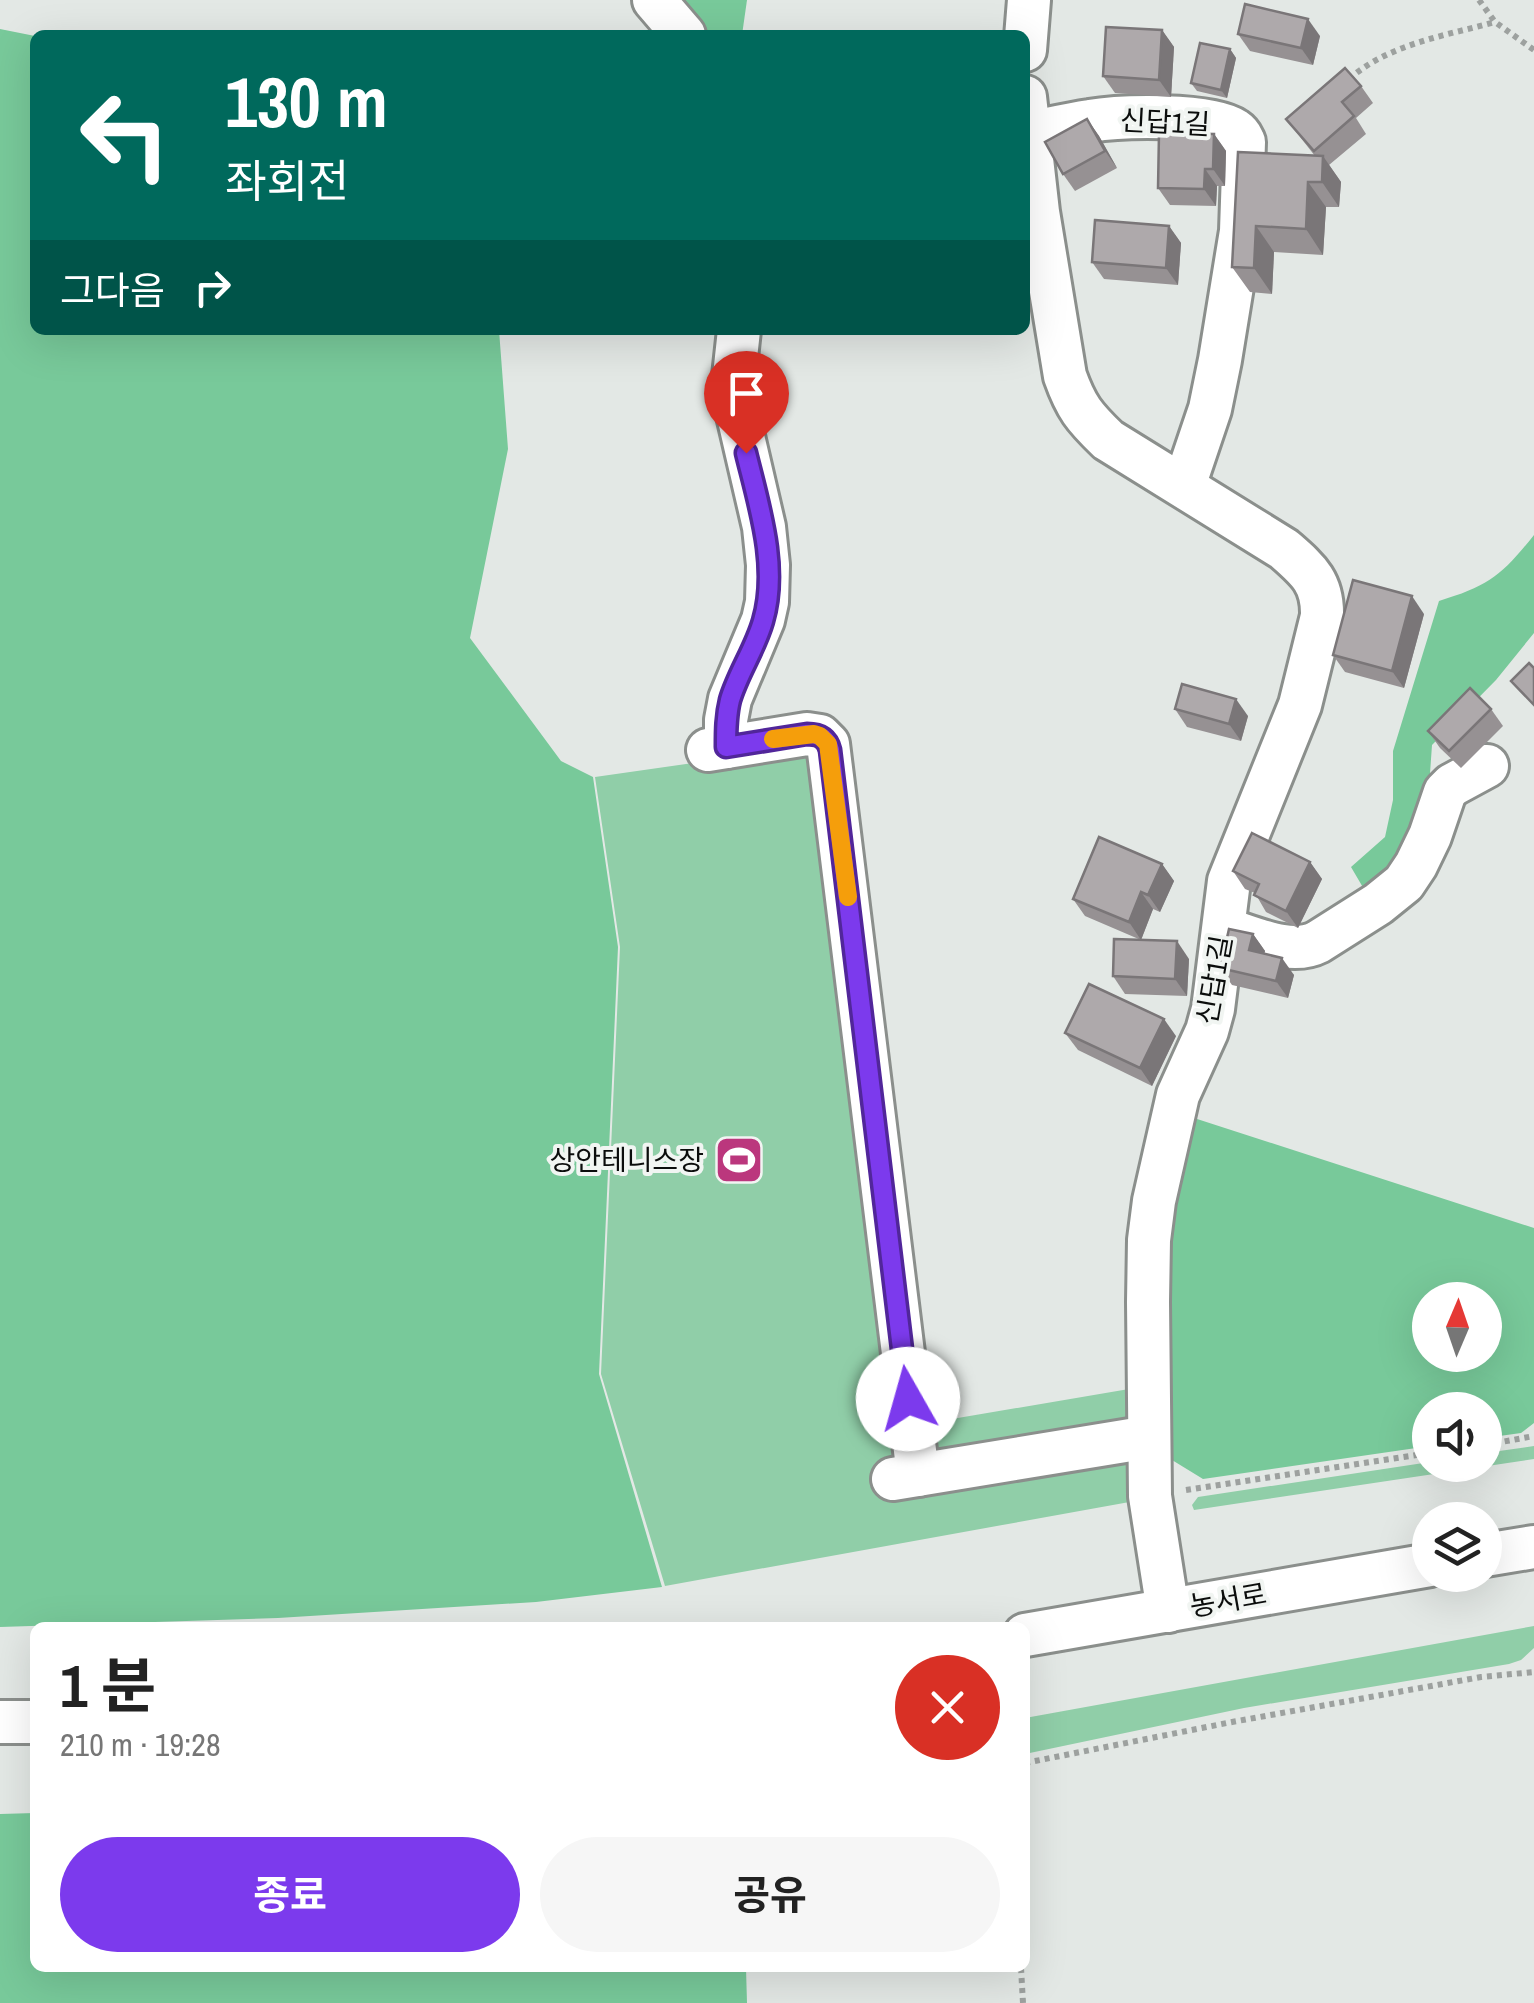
<!DOCTYPE html>
<html lang="ko">
<meta charset="utf-8">
<style>
body{margin:0;font-family:"Archivo Narrow","Noto Sans KR",sans-serif;background:#f6f6f6;color:#222;height:100vh;display:flex;flex-direction:column;font-size:38px;white-space:nowrap}
*{box-sizing:border-box;margin:0}
p{font-size:32px;color:#767676}
.icon{flex:none;width:55px;height:55px;fill:none;stroke:currentColor;stroke-width:2;stroke-linecap:round;stroke-linejoin:round}
.map{position:relative;flex:1;overflow:hidden}
.details{position:absolute;left:30px;top:1622px;width:1000px;height:350px;display:flex;flex-direction:column;background:#fff;border-radius:15px;box-shadow:0 10px 40px #0002}
.details>*{flex:none}
.banner{position:absolute;left:30px;top:30px;width:1000px;height:305px;border-radius:15px;box-shadow:0 10px 40px #0002;background:#00695c;color:#fff;overflow:hidden}
.needle{width:65px;rotate:2deg}
.buttons{position:absolute;left:1412px;top:1282px;display:grid;gap:20px}
.buttons a{display:grid;place-items:center;width:90px;height:90px;border-radius:50%;background:#fff;box-shadow:0 10px 40px #0002;font-size:50px}
.pin{position:absolute;display:grid;place-items:center;width:85px;height:85px;color:#fff;margin:-102px -42px;border-radius:50% 50% 50% 0;rotate:-45deg;box-shadow:0 0 10px #0007}
.pin .icon{rotate:45deg}
.me{position:absolute;width:110px;margin:-55px;rotate:353deg;stroke-linejoin:round;filter:drop-shadow(0 0 8px #0008)}
.turn{display:flex;align-items:center;gap:35px;height:210px;padding:0 30px;font-size:45px}
.turn .icon{width:130px;height:130px;stroke-width:2.5}
.turn b{display:block;font-size:70px;line-height:85px}
.then{display:flex;align-items:center;height:95px;padding:0 30px;background:#0003;gap:20px;font-size:38px}
.round{display:grid;place-items:center;flex:none;width:105px;height:105px;border-radius:52px;background:#f6f6f6}
.overview{display:flex;align-items:center;justify-content:space-between;height:170px;padding:0 30px}
h1{font-size:60px;font-weight:700;line-height:75px}
.action{display:flex;gap:20px;margin-top:auto;padding:20px 30px}
.action a{flex:1;height:115px;border-radius:60px;background:#7c3aed;color:#fff;font-size:40px;font-weight:700;line-height:115px;text-align:center}
.action a+a{background:#f6f6f6;color:#222}
.map>svg:first-child{display:block}
.green{fill:#90cea8}
.forest{fill:#78c99a;fill-rule:evenodd}
.lines{fill:none;stroke-linecap:round;stroke-linejoin:round}
.minor-casing{stroke:#8b8f8c;stroke-width:48}
.path{stroke:#9da19f;stroke-width:6;stroke-dasharray:5 5;stroke-linecap:butt}
.minor{stroke:#fff;stroke-width:42}
.wall{fill:#969193}
.shaded-wall{fill:#7a7678}
.building{fill:#aea9ab;stroke:#7a7678;stroke-width:2.5}
.route-casing{stroke:#51269a;stroke-width:25}
.route{stroke:#7c3aed;stroke-width:18}
.slow{stroke:#f59e0b;stroke-width:18}
.labels{text-anchor:middle;stroke-width:8;stroke-linejoin:round;paint-order:stroke}
.street-label{font-size:28px;fill:#0b0d0c;stroke:#f1f5f2}
.poi-label{font-size:28px;fill:#0b0d0c;stroke:#f1f5f2;text-anchor:end}
</style>
<div class="map">
<svg width="1534" height="2003" viewBox="0 0 1534 2003">
<rect width="100%" height="100%" fill="#e3e8e5"/>
<g class="green">
<polygon points="812,746 905,1427 1129,1389 1135,1501 665,1586 601,1374 620,947 595,777"/>
<polygon points="1534,1446 1534,1459 1194,1510 1192,1505 1198,1497 1430,1462 1430,1465 1485,1465 1485,1453"/>
<polygon points="1534,1626 1534,1648 1521,1660 1509,1664 1244,1708 1025,1754 1025,1718"/>
</g>
<g class="forest">
<polygon points="665,0 747,0 742,35 693,35"/>
<polygon points="0,29 35,36 35,330 499,330 508,449 470,638 561,761 593,777 618,947 599,1374 662,1587 536,1602 278,1618 0,1627"/>
<path d="M1534 535V633L1496 680 1432 745 1428 802 1419 834 1368 896 1351 867 1385 837 1393 800V751L1439 601C1489 586 1502 575 1534 535Z"/>
<path d="M1194 1118 1534 1228V1423L1521 1433 1485 1438V1410H1430V1446L1203 1479 1172 1460 1167 1417 1169 1239 1183 1159ZM1430 1300H1485V1355H1430Z"/>
<polygon points="35,1813 35,1968 746,1968 747,2003 0,2003 0,1814"/>
</g>
<g class="lines">
<g class="minor-casing">
<g id="minor">
<polyline points="654,0 684,35"/>
<polyline points="1025,50 1029,0"/>
<path d="M1025 97 1038 212 1065 376C1076 407 1084 417 1108 440L1284 549C1308 570 1323 582 1322 616L1300 705 1229 881 1213 1009 1207 1031 1178 1095 1154 1201 1149 1240 1148 1302 1150 1496 1168 1611"/>
<path d="M1029 133C1049 129 1069 124 1090 121 1119 116 1211 113 1235 130 1241 134 1241 136 1244 142L1241 231 1220 360 1210 409 1184 486"/>
<polyline points="726,747 726,720 730,699 763,620 767,602 768,565 764,527 738,415 733,385 739,330"/>
<polyline points="708,750 807,734 820,736 828,744 918,1475"/>
<path d="M1225 929C1252 937 1291 956 1318 942L1378 904 1404 883 1416 865 1430 836 1445 792 1452 785 1487 766"/>
<polyline points="893,1479 1149,1437"/>
<polyline points="1485,1555 1534,1547"/>
<polyline points="1025,1635 1430,1565"/>
<polyline points="0,1722 35,1722"/>
</g>
</g>
<g class="path">
<polyline points="1479,0 1495,22 1534,50"/>
<path d="M1349 79C1389 44 1444 36 1495 22"/>
<polyline points="1485,1445 1534,1436"/>
<polyline points="1186,1490 1430,1453"/>
<polyline points="1025,1763 1232,1722 1481,1677 1534,1672"/>
<polyline points="1021,1968 1023,2003"/>
</g>
<use href="#minor" class="minor"/>
</g>
<g class="wall">
<polygon points="1162,30 1174,47 1171,97 1115,93 1103,76"/>
<polygon points="1238,34 1320,36 1313,65 1250,51"/>
<polygon points="1230,49 1236,58 1227,98 1197,91 1191,83"/>
<polygon points="1361,86 1373,103 1356,118 1366,134 1329,165 1341,182 1339,207 1326,207 1323,255 1274,252 1272,294 1250,292 1232,267 1238,152 1315,156 1286,119"/>
<polygon points="1087,119 1099,136 1117,168 1075,191 1063,174"/>
<polygon points="1214,134 1226,151 1225,186 1217,186 1216,206 1170,205 1158,188"/>
<polygon points="1169,226 1181,243 1178,285 1104,279 1092,262"/>
<polygon points="1424,614 1404,688 1345,672 1333,655"/>
<polygon points="1175,709 1248,716 1241,741 1187,727"/>
<polygon points="1491,709 1503,726 1461,768 1440,748 1428,731"/>
<polygon points="1310,862 1322,879 1298,928 1266,912 1255,893 1245,889 1233,871"/>
<polygon points="1162,864 1174,881 1160,912 1153,909 1141,940 1085,916 1073,899"/>
<polygon points="1253,934 1265,951 1264,953 1294,975 1288,998 1232,985 1220,968"/>
<polygon points="1189,959 1187,996 1125,994 1113,976"/>
<polygon points="1065,1033 1176,1036 1152,1086 1078,1050"/>
</g>
<g class="shaded-wall">
<polygon points="1308,19 1320,36 1313,65 1301,48"/>
<polygon points="1162,30 1174,47 1171,97 1159,80"/>
<polygon points="1230,49 1236,58 1227,98 1221,90"/>
<polygon points="1087,119 1099,136 1117,168 1105,151"/>
<polygon points="1214,134 1226,151 1225,186 1213,169"/>
<polygon points="1323,156 1341,182 1339,207 1322,182"/>
<polygon points="1205,169 1217,186 1216,206 1204,189"/>
<polygon points="1308,182 1326,207 1323,255 1306,229"/>
<polygon points="1169,226 1181,243 1178,285 1166,268"/>
<polygon points="1256,226 1274,252 1272,294 1254,268"/>
<polygon points="1412,596 1424,614 1404,688 1392,671"/>
<polygon points="1236,699 1248,716 1241,741 1229,724"/>
<polygon points="1310,862 1322,879 1298,928 1286,911"/>
<polygon points="1162,864 1174,881 1160,912 1148,895"/>
<polygon points="1141,892 1153,909 1141,940 1129,922"/>
<polygon points="1253,934 1265,951 1261,967 1249,950"/>
<polygon points="1177,941 1189,959 1187,996 1175,979"/>
<polygon points="1282,958 1294,975 1288,998 1276,981"/>
<polygon points="1164,1019 1176,1036 1152,1086 1140,1068"/>
</g>
<g class="building">
<polygon points="1245,4 1308,19 1301,48 1238,34"/>
<polygon points="1106,27 1162,30 1159,80 1103,76"/>
<polygon points="1200,43 1230,49 1221,90 1191,83"/>
<polygon points="1345,68 1361,86 1342,102 1354,116 1314,151 1286,119"/>
<polygon points="1087,119 1105,151 1063,174 1045,142"/>
<polygon points="1159,133 1214,134 1213,169 1205,169 1204,189 1158,188"/>
<polygon points="1238,152 1323,156 1322,182 1308,182 1306,229 1256,226 1254,268 1232,267"/>
<polygon points="1095,220 1169,226 1166,268 1092,262"/>
<polygon points="1353,580 1412,596 1392,671 1333,655"/>
<polygon points="1529,663 1534,668 1534,705 1511,681"/>
<polygon points="1182,684 1236,699 1229,724 1175,709"/>
<polygon points="1470,688 1491,709 1449,751 1428,731"/>
<polygon points="1252,833 1310,862 1286,911 1254,895 1259,884 1233,871"/>
<polygon points="1099,837 1162,864 1148,895 1141,892 1129,922 1073,899"/>
<polygon points="1229,929 1253,934 1249,950 1282,958 1276,981 1220,968"/>
<polygon points="1114,939 1177,941 1175,979 1113,976"/>
<polygon points="1089,984 1164,1019 1140,1068 1065,1033"/>
</g>
<g class="lines">
<g class="route-casing">
<path id="route" d="M746 453C759 506 779 567 763 621 755 649 738 673 730 700 726 716 726 731 726 747L807 734C819 734 827 738 830 750L908 1399"/>
</g>
<use href="#route" class="route"/>
<polyline class="slow" points="773,739 814,734 820,736 828,744 848,897"/>
</g>
<defs>
<g id="stadium-square" transform="scale(2.5)"><rect x="-9" y="-9" width="18" height="18" rx="4" fill="#bb377d" stroke="#f1f5f2"/><path d="M0-5a6.5 5 0 1 0 0 10a6.5 5 0 1 0 0-10ZM-3.5-1.8h7v3.6h-7Z" fill="#fff"/></g>
</defs>
<g fill-rule="evenodd">
<use href="#stadium-square" x="739" y="1160"/>
</g>
<g class="labels">
<g class="street-label">
<text transform="translate(1165 122) rotate(3)" y="10">신답1길</text>
<text transform="translate(1214 980) rotate(-80)" y="10">신답1길</text>
<text transform="translate(1228 1600) rotate(-10)" y="10">농서로</text>
</g>
<g class="poi-label">
<text x="704" y="1170">상안테니스장</text>
</g>
</g>
</svg>
<div class="buttons">
<a><svg class="needle" viewBox="-14 -14 28 28"><path d="M0-13l5 13h-10z" fill="#e53935"/><path d="M0 13l5-13h-10z" fill="#767676"/></svg></a>
<a><svg class="icon" aria-label="sound" viewBox="0 0 24 24"><path d="M4 9h4l5-4v14l-5-4H4zM17 9q2 3 0 6"/></svg></a>
<a><svg class="icon" aria-label="layers" viewBox="0 0 24 24"><path d="M12 4l9 5-9 5-9-5zM3 14l9 5 9-5"/></svg></a>
</div>
<div class="pin" style="left:746px;top:453px;background:#d93025"><svg class="icon" aria-label="arrive" viewBox="0 0 24 24"><path d="M6 21V4h12l-3 4 3 4H6"/></svg></div>
<svg class="me" style="left:908px;top:1399px" viewBox="-20 -20 40 40"><circle r="19" fill="#fff"/><path d="M0-13L10 11 0 6-10 11z" fill="#7c3aed"/></svg>
<div class="banner">
<div class="turn"><svg class="icon" aria-label="left" viewBox="0 0 24 24"><path d="M17 20v-9H6M10 6l-5 5 5 5"/></svg><div><b>130 m</b>좌회전</div></div>
<div class="then">그다음<svg class="icon" aria-label="right" viewBox="0 0 24 24"><path d="M7 20v-9h11M14 6l5 5-5 5"/></svg></div>
</div>
<section class="details">
<div class="overview"><div><h1>1 분</h1><p>210 m · 19:28</p></div><a class="round" style="background:#d93025;color:#fff"><svg class="icon" aria-label="close" viewBox="0 0 24 24"><path d="M6 6l12 12M18 6L6 18"/></svg></a></div>
<div class="action"><a>종료</a><a>공유</a></div>
</section>
</div>
